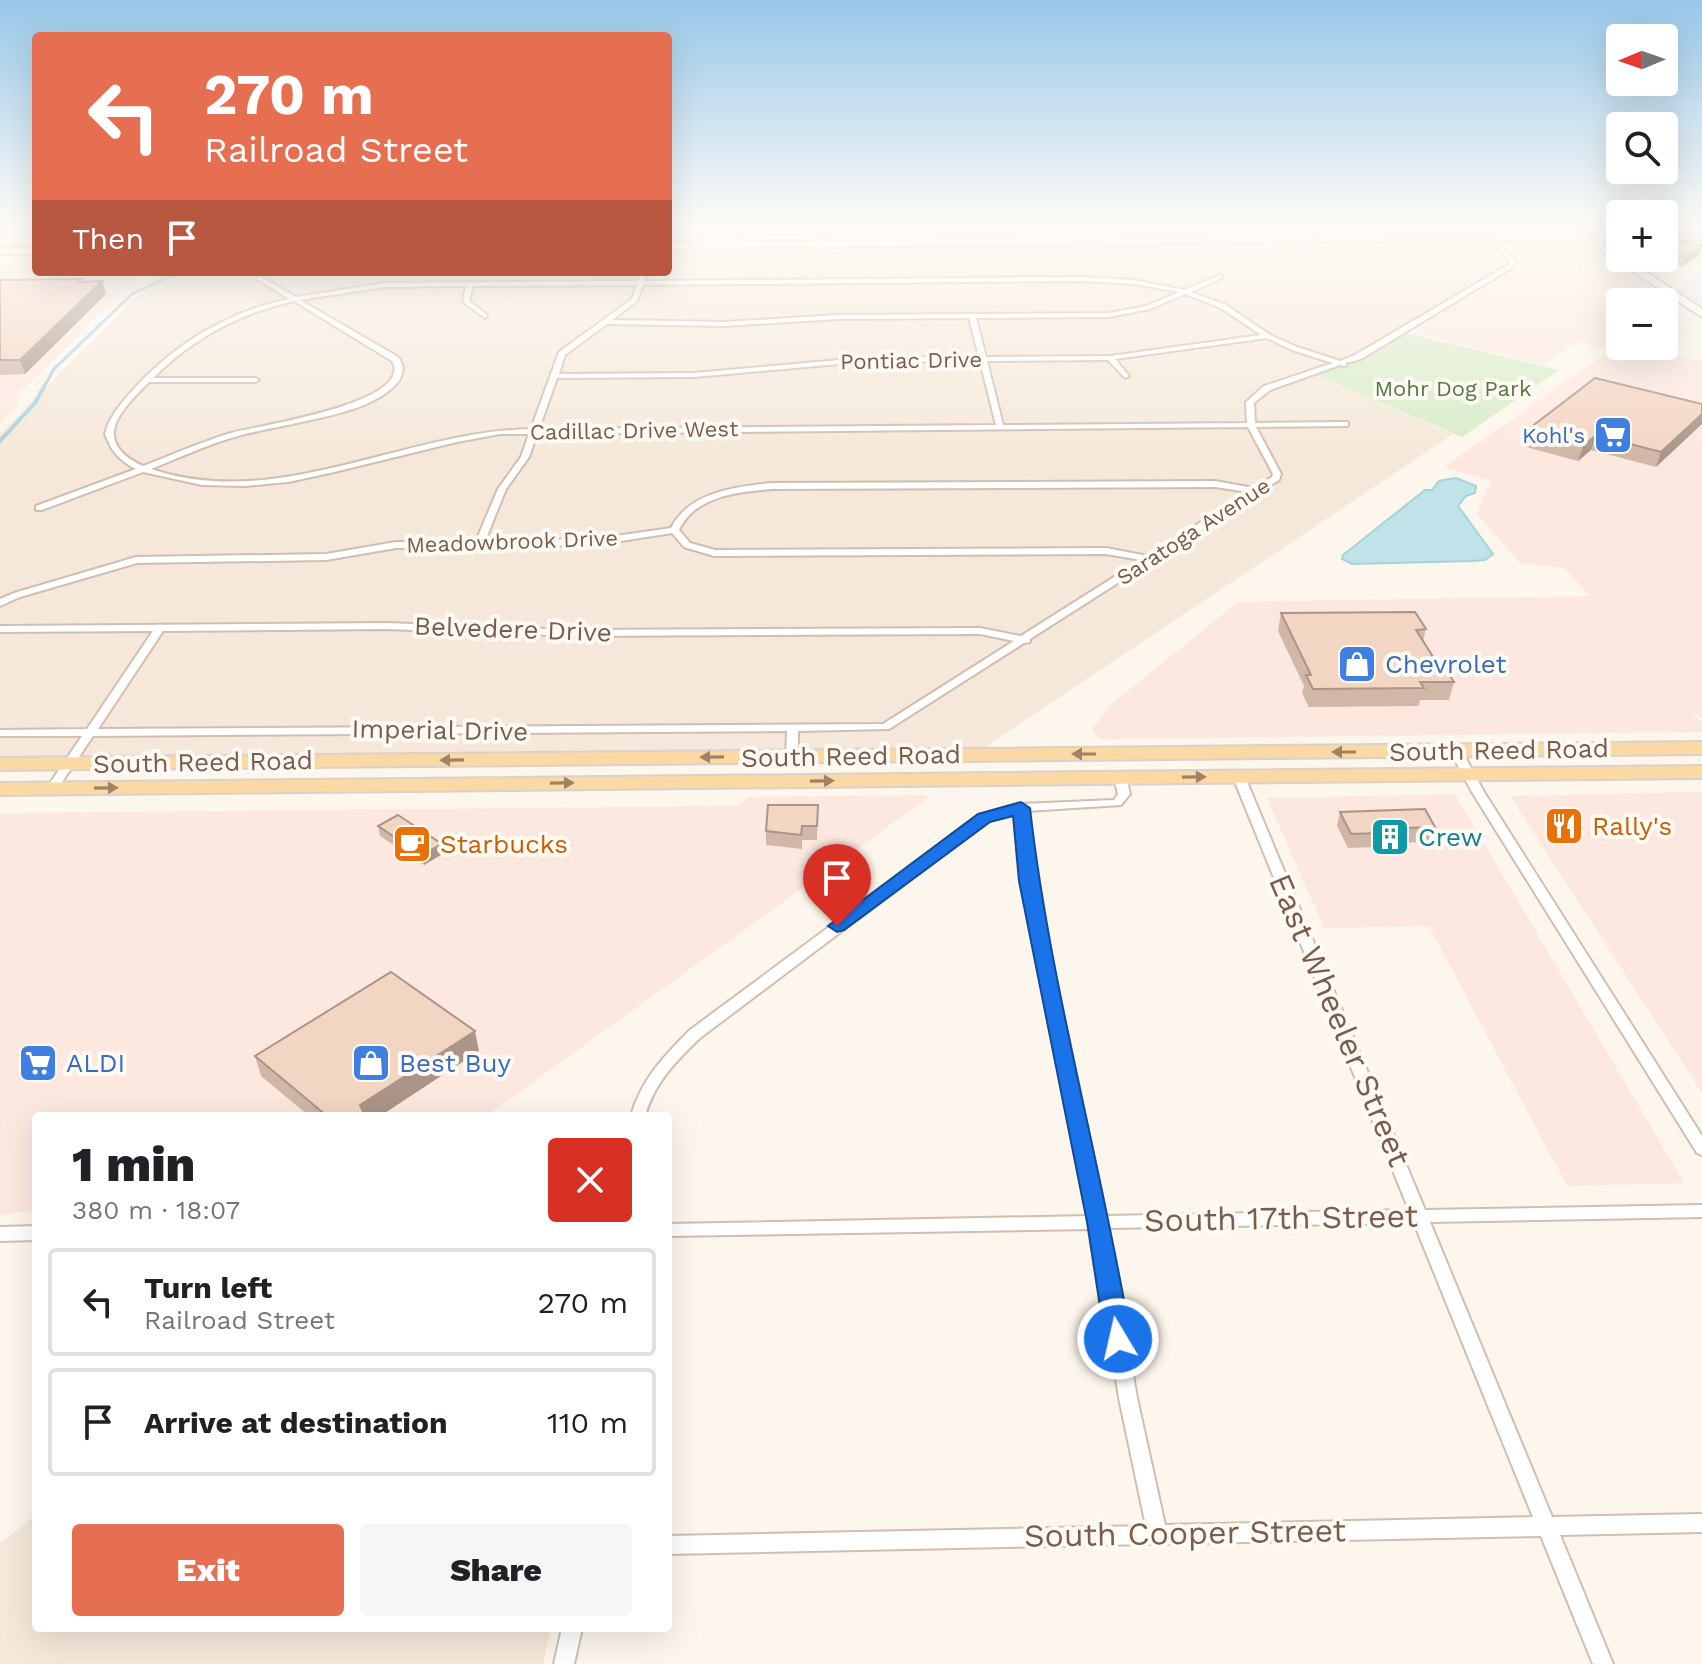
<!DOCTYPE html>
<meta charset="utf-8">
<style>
body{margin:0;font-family:"Work Sans",sans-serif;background:#f6f6f6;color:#202124;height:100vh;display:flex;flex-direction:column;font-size:30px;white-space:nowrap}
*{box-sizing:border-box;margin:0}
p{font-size:26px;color:#757577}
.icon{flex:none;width:44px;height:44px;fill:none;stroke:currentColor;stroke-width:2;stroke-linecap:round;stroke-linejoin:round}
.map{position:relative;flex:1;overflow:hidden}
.details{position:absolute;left:32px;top:1112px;width:640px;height:520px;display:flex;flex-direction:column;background:#fff;border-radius:8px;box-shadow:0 8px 32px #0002}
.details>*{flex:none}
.guide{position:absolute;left:32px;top:32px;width:640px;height:244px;border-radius:8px;box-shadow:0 8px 32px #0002;background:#e76f51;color:#fff;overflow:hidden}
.needle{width:52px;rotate:268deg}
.fabs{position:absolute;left:1606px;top:24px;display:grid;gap:16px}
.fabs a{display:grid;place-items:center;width:72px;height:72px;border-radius:8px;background:#fff;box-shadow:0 8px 32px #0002;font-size:40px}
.pin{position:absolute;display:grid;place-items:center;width:68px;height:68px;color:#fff;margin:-82px -34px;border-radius:50% 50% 50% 0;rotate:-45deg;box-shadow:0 0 8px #0007}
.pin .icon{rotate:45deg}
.me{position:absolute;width:88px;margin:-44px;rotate:351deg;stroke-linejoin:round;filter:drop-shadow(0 0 6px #0008)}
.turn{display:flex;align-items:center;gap:28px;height:168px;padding:0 40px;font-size:36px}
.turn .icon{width:104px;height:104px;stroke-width:2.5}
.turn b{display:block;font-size:56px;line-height:68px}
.then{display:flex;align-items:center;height:76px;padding:0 40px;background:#0003;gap:16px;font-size:30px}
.round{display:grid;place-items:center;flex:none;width:84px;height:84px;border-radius:8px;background:#f6f6f6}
.overview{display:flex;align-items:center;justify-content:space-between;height:136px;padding:0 40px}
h1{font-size:48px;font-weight:800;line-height:60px}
.primary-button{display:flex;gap:16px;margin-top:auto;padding:16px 40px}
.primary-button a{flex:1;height:92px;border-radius:8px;background:#e76f51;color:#fff;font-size:32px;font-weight:800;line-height:92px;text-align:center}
.primary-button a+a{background:#f6f6f6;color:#202124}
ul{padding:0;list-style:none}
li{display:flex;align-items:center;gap:24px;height:108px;margin:0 16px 12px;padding:0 24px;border:4px solid #e0e0e0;border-radius:8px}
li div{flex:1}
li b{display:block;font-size:30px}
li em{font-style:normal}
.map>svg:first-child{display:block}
.residential{fill:#f5e8da}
.commercial{fill:#fde8e0}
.industrial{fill:#efe9e4}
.green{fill:#d8ecc9}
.water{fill:#bfe3e8;stroke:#a5d3da;stroke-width:2}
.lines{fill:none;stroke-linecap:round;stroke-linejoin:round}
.stream-far1{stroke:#a5d3da;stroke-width:3}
.stream{stroke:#a5d3da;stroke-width:4}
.street-casing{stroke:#d1beb0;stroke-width:4}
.secondary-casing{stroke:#d6c0b0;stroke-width:4}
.primary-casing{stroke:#dad1cd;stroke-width:4}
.street{fill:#fff;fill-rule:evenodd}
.secondary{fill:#fff;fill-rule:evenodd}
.primary{fill:#fbd9a5;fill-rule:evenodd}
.wall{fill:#d1b7a8}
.shaded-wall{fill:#aa9588}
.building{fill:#f3d5c3;stroke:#aa9588;stroke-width:2}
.oneway{fill:#a18267}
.route{fill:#1a73e8;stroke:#114b97;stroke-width:2}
.labels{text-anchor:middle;stroke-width:8;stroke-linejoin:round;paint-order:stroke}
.far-street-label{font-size:22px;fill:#7a5c4d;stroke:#fffaf3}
.far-park-label{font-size:22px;fill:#537a41;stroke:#fffaf3}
.far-shop-label{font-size:22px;fill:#366cbe;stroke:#fffaf3;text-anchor:end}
.street-label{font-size:26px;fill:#7a5c4d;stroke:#fffaf3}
.shop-label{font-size:26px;fill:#366cbe;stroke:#fffaf3;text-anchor:start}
.food-label{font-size:26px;fill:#c56008;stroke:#fffaf3;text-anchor:start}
.culture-label{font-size:26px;fill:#0d838f;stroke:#fffaf3;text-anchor:start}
.near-street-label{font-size:32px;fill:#7a5c4d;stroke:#fffaf3}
</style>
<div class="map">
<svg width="1702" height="1664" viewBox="0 0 1702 1664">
<rect width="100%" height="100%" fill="#fdf6ec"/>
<g class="residential">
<rect x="0" y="223" width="36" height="27"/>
<polygon points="1231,223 1311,223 1328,240 1405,239 1387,223 1428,223 1447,239 1491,239 1511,257 1511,266 1358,357 1312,374 1453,434 973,755 0,764 0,434 161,272 668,272 668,245 1245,240"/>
<polygon points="36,1515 36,1628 551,1628 543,1664 0,1664 0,1543"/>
</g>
<g class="commercial">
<polygon points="1497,242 1588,242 1676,304 1664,313 1664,302 1620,302 1620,346 1702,361 1702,720 1678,695 1702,723 1702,732 1100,739 1092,729 1113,703 1238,602 1590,596 1565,568 1520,563 1477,514 1491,481 1444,467 1619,345 1601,347 1578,341 1543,365 1412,333 1515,267 1515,259"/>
<polygon points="17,257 36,257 36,272 144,272 16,396 18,406 0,423 0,270"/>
<polygon points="1702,792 1702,1093 1510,796"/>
<polygon points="1455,794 1684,1183 1567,1186 1429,926 1324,928 1267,798"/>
<polygon points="926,795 929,797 486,1116 36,1116 36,1210 0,1215 0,813 736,806 749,797"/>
</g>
<polygon class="industrial" points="1702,269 1702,315 1670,292"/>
<polygon class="green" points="1401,332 1559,370 1462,437 1311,373 1343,364"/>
<polygon class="water" points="1456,478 1476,486 1475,493 1466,496 1458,506 1493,554 1485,560 1472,561 1352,564 1342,559 1343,555 1425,490 1432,490 1439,481"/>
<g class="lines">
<polyline class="stream-far1" points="44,387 54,369 132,294 179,272"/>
<polyline class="stream" points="0,441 35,403 45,385"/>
<g class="street-casing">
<g id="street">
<polygon points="668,223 710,223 668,227"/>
<polygon points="822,223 828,223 825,244 822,246 819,244"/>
<polygon points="1308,223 1314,223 1330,239 1330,241 1326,241"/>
<path d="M1489 238H1493L1515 260 1513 267 1361 359 1346 363V366L1340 365 1270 390 1254 403 1255 423 1345 422H1348V426L1256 427 1281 474 1279 480 1030 639V642L1024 643 889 729 798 731V757L792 760 786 757 787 731 93 736 56 791 52 792 46 789 82 736H0V730L87 729 153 631 0 632V626L386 623 577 630 980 628 1021 636 1141 560 1106 554 714 556 684 547 672 533 595 545 396 548 326 560 137 563 20 597 0 606V599L14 593 136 557 326 554 396 542 476 541 498 489 521 457 529 434H500L457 442 330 473 288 482 245 486 202 485 143 472 42 510H36V506L136 469C120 461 111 451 105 434 109 417 120 405 131 392 173 345 226 312 289 299L257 279V277H261L296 297 385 283 638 281 641 272H647L644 281 1083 277 1134 280 1184 290 1220 275 1222 276V278L1191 292 1226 305 1270 335 1297 347 1340 361 1355 355 1508 265 1510 261 1489 240ZM1083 281 1134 284 1179 292 1146 306 1109 313 838 315 725 322 612 320 637 301 643 285ZM637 285 632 299 559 352 531 429C404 431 278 512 151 469 179 458 208 444 238 436 276 426 316 421 353 409 372 403 417 382 398 357L300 300 385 287 466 286 463 302 485 318 487 317V315L469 301 473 286ZM1185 294 1221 308 1261 335 1110 356 986 357 976 318 1109 317 1150 309ZM294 301 392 361C416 403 256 426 231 433 201 442 172 455 143 466 90 441 120 411 149 382H255L259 380 255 378H153C192 339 240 313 294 301ZM969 318 979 357 861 358 694 373 559 374 565 355 607 324 725 326 838 319ZM1267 338 1292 350 1333 363 1264 386 1246 402 1247 423 1003 425 987 361 1108 360 1125 378 1129 376 1115 359ZM980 361 996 425 539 429 557 378 694 377 861 362ZM1248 427 1273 474 1272 477 1254 488 1215 481 771 483C735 487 689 492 671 528L595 539 485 541 506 489 529 457 537 434ZM1215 487 1248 492 1148 556 1106 548 715 550 690 543 679 530C695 496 737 492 771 489ZM386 629 577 636 980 634 1014 641 883 724 98 729 163 631Z"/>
<polygon points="1456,748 1462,751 1484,792 1702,1136 1702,1155 1697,1153 1472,792 1450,751"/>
<path d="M1239 774 1245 777 1425 1210 1702 1205V1217L1430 1222 1552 1517 1702 1514V1532L1560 1535 1613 1664H1593L1541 1536 668 1554V1536L1146 1526 1119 1398 1092 1229 668 1236V1224L1090 1216 1023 881 1016 813 988 821 700 1038C676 1061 654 1083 645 1116H631C641 1080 664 1056 690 1030L980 815 1021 804 1114 800 1118 794 1114 778 1120 775 1126 778 1130 794 1121 805 1027 811 1035 881 1106 1216 1409 1210 1233 777ZM1414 1223 1533 1517 1165 1525 1137 1398 1108 1228Z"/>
<polygon points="36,1226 36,1240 0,1241 0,1227"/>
<polygon points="562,1628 582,1628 574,1664 554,1664"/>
</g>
</g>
<g class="secondary-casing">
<g id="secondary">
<polygon points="1563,223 1573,223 1590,235 1620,234 1620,240 1598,240 1620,255 1620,258 1625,258 1702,309 1702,317 1586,240 668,248 668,242 1578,235"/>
<rect x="1664" y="234" width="38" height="6"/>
<rect x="0" y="248" width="36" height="6"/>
</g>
</g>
<g class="primary-casing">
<g id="primary">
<polygon points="1702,742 1702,754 0,770 0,758"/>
<polygon points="1702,766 1702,778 0,795 0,783"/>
</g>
</g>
<use href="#street" class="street"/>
<use href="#secondary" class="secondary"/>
<use href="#primary" class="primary"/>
</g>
<g class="wall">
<polygon points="1664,249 1699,255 1682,266 1659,260 1660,258 1664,258"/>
<polygon points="0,280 102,281 106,294 25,374 0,375"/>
<polygon points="1702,404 1656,467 1591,450 1578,461 1522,446 1526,431"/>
<polygon points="1281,613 1426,629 1423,641 1437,663 1454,682 1449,700 1420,700 1419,706 1309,707 1302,693 1304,686 1278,631"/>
<polygon points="818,805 817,840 802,840 802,849 766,845 766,831"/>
<polygon points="1340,812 1435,827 1431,842 1376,843 1375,847 1348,848 1337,826"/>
<polygon points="378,826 442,844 444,853 424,865 380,836"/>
<polygon points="479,1051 380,1116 309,1116 261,1076 255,1056"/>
</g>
<g class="shaded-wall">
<polygon points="1702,246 1699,255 1682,266 1685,257"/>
<polygon points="102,281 106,294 25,374 20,360"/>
<polygon points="1702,414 1702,424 1656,467 1661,452"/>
<polygon points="1596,435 1591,450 1578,461 1583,446"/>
<polygon points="442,844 444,853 424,865 422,855"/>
<polygon points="475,1031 479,1051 380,1116 363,1116 360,1105"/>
</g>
<g class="building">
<polygon points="1676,241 1702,245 1702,246 1685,257 1664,251 1664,249"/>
<polygon points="82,279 79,282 102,281 20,360 0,360 0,280"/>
<polygon points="1595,378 1702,404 1702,414 1661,452 1596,435 1583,446 1526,431"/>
<polygon points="1415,612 1426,629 1416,630 1437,663 1442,663 1454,682 1420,682 1424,688 1313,689 1306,675 1311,675 1281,613"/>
<polygon points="768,805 818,805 817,826 802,826 801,835 766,831"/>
<polygon points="1425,809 1435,827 1377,829 1379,833 1351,834 1340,812"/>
<polygon points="398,815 442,844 422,855 378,826"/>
<polygon points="391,972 475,1031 360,1105 365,1116 327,1116 255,1056"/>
</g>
<defs><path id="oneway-solid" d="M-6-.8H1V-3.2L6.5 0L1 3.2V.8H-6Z" transform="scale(2)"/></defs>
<g class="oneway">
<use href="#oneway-solid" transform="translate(1344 752) rotate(180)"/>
<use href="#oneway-solid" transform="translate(1084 754) rotate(180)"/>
<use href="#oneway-solid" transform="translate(712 757) rotate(179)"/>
<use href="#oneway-solid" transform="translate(452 760) rotate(179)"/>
<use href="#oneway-solid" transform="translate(1194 777) rotate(-1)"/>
<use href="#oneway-solid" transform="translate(822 781) rotate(-1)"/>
<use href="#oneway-solid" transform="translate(562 783) rotate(-1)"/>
<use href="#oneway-solid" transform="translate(106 788) rotate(-1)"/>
</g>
<linearGradient id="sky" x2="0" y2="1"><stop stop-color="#97c7e8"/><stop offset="0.49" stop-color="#fefbf6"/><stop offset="1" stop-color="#fefbf6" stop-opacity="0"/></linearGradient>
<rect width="1702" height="456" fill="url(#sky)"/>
<path class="route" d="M1021 802 1030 808C1050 986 1101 1162 1131 1339L1127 1347 1118 1350 1109 1347 1105 1339 1087 1222 1019 881 1013 816 990 822 844 930 837 932 828 926 978 814Z"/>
<defs>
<g id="supermarket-square" transform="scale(2)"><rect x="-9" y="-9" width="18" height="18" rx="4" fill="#3f7fe0" stroke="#fffaf3"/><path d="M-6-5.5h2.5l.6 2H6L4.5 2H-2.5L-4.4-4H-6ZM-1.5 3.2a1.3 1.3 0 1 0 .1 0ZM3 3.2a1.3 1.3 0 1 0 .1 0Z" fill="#fff"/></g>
<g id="shop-square" transform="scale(2)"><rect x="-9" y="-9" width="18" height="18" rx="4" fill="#3f7fe0" stroke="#fffaf3"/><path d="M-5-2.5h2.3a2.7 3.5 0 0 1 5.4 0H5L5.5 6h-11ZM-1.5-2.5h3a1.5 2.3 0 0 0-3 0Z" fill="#fff"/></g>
<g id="restaurant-square" transform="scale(2)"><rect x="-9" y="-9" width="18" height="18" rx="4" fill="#e8710a" stroke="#fffaf3"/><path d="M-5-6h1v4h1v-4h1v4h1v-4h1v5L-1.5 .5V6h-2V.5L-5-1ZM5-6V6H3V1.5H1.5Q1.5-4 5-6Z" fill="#fff"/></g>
<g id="building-square" transform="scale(2)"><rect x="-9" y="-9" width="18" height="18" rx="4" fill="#0f9aa8" stroke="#fffaf3"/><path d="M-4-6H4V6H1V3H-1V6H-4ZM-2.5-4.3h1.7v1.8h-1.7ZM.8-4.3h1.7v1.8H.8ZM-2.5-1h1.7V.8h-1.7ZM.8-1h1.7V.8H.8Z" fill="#fff"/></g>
<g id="cafe-square" transform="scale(2)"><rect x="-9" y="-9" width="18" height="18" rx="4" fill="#e8710a" stroke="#fffaf3"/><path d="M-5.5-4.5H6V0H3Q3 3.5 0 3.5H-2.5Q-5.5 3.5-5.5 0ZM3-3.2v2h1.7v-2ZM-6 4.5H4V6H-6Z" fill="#fff"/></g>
</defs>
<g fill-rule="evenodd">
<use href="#supermarket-square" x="1613" y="435"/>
<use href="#shop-square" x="1357" y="664"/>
<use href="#restaurant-square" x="1564" y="826"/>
<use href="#building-square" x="1390" y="837"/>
<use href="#cafe-square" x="412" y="844"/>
<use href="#supermarket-square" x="38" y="1063"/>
<use href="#shop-square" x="371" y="1063"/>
</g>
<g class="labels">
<g class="far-street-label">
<text transform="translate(911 360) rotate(-1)" y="8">Pontiac Drive</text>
<text transform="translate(634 430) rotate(-1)" y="8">Cadillac Drive West</text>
<text transform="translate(1193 531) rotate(-33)" y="8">Saratoga Avenue</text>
<text transform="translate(512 541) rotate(-2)" y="8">Meadowbrook Drive</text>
</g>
<g class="far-park-label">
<text x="1453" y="396">Mohr Dog Park</text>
</g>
<g class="far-shop-label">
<text x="1585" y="443">Kohl's</text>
</g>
<g class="street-label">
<text transform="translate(513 629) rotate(2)" y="9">Belvedere Drive</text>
<text transform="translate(440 730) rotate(1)" y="9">Imperial Drive</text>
<text transform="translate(1499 750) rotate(-1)" y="9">South Reed Road</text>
<text transform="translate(851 756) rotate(-1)" y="9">South Reed Road</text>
<text transform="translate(203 762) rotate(-1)" y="9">South Reed Road</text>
</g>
<g class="shop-label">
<text x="1385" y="673">Chevrolet</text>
<text x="66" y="1072">ALDI</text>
<text x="399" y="1072">Best Buy</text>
</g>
<g class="food-label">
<text x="1592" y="835">Rally's</text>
<text x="440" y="853">Starbucks</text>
</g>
<g class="culture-label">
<text x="1418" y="846">Crew</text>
</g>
<g class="near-street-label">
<text transform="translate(1340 1020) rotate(67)" y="11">East Wheeler Street</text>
<text transform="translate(1281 1218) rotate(-1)" y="11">South 17th Street</text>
<text transform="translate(1185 1533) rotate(-1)" y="11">South Cooper Street</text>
</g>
</g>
</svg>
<div class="fabs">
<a><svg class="needle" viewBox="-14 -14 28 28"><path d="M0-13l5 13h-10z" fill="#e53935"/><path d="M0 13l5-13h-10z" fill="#757577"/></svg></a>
<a><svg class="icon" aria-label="search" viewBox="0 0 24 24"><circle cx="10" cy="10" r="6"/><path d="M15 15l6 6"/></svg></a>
<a>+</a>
<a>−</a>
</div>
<div class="pin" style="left:837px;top:926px;background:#d93025"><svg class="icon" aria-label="arrive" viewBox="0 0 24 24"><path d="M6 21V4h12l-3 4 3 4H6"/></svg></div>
<svg class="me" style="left:1118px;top:1339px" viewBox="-20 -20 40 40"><circle r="17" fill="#1a73e8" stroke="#fff" stroke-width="3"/><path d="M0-11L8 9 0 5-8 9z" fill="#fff"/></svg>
<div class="guide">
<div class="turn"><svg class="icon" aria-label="left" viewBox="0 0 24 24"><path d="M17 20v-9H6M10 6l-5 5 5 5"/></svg><div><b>270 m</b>Railroad Street</div></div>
<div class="then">Then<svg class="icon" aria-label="arrive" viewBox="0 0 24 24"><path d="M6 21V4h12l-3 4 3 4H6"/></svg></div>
</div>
<section class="details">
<div class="overview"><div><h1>1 min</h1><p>380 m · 18:07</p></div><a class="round" style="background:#d93025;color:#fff"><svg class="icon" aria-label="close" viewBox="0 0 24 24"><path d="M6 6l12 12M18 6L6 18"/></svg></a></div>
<ul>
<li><svg class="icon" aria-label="left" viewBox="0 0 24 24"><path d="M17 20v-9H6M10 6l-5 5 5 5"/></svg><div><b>Turn left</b><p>Railroad Street</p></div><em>270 m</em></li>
<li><svg class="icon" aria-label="arrive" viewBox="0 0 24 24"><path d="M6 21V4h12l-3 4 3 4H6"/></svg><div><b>Arrive at destination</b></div><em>110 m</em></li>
</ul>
<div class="primary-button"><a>Exit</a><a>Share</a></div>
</section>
</div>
